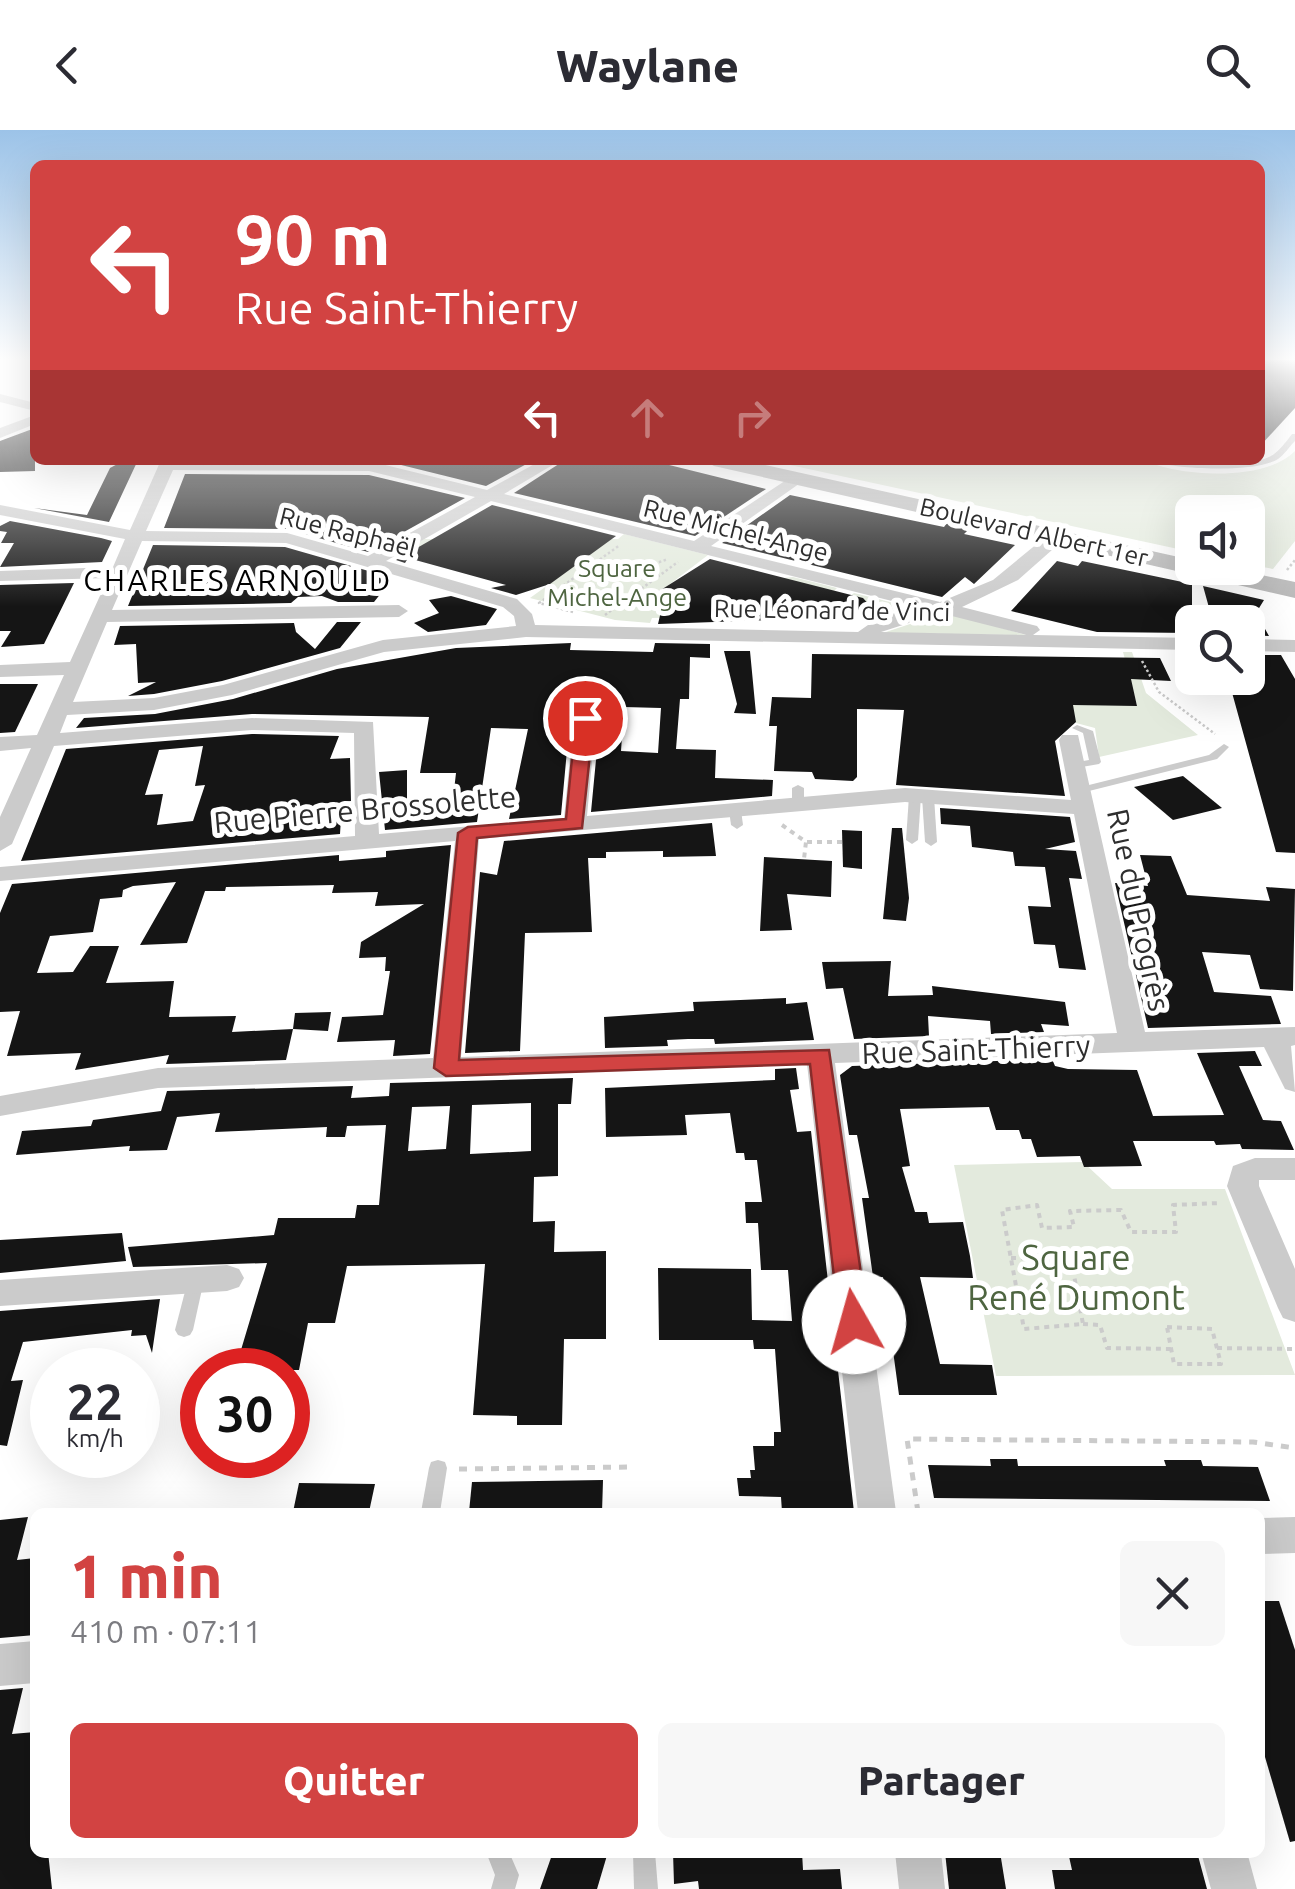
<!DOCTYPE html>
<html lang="fr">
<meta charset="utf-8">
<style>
body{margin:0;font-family:Ubuntu,sans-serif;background:#f7f7f7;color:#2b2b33;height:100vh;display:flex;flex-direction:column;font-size:38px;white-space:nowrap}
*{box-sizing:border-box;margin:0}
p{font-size:32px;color:#7c7c81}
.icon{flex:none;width:55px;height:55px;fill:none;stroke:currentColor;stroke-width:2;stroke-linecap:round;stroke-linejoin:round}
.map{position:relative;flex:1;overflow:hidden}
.sheet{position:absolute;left:30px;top:1378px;width:1235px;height:350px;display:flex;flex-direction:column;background:#fff;border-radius:15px;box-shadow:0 10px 40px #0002}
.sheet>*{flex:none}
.hud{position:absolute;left:30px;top:30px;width:1235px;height:305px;border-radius:15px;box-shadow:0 10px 40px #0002;background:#d24342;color:#fff;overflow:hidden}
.fabs{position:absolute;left:1175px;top:365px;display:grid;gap:20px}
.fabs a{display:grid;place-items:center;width:90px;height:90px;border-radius:15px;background:#fff;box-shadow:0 10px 40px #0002;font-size:50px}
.speed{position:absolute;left:30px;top:1218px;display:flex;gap:20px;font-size:50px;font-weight:700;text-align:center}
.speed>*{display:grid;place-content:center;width:130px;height:130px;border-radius:50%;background:#fff;box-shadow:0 10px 40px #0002;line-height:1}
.speed small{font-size:25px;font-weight:400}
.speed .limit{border:15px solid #d22;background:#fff;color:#111}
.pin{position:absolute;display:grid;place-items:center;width:85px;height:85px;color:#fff;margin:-42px;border:5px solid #fff;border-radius:50%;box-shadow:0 2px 10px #0007}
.me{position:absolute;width:110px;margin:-55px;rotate:353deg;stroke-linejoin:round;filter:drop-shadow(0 0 8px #0008)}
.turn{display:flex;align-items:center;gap:35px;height:210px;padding:0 40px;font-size:45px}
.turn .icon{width:130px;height:130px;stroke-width:2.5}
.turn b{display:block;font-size:70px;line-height:85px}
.lanes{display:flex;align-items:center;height:95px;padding:0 40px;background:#0003;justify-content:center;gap:50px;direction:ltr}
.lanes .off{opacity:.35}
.round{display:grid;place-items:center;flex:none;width:105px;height:105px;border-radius:15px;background:#f7f7f7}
.headline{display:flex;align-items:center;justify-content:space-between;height:170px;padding:0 40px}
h1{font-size:60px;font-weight:800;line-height:75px;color:#d24342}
.action{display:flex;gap:20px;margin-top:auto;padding:20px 40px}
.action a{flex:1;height:115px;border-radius:15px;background:#d24342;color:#fff;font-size:40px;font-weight:800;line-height:115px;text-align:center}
.action a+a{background:#f7f7f7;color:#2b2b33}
header{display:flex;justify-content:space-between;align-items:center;height:130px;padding:0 40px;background:#fff;font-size:45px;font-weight:800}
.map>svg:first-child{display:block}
.green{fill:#e3eadd}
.building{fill:#151515;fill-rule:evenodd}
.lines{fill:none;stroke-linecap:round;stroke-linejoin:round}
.path-far2{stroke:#cbcbcb;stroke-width:2.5;stroke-dasharray:2.5 2.5;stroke-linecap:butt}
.path-far1{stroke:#cbcbcb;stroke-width:4;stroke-dasharray:5 5;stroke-linecap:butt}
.path{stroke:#cbcbcb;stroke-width:5;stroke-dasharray:8 8;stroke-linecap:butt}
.service{fill:#cbcbcb;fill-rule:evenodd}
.minor{fill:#cbcbcb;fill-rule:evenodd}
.secondary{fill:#b8b8b8;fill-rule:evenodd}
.route{fill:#d24342;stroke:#882c2b;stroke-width:2.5}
.labels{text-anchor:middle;stroke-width:10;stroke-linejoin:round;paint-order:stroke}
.far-street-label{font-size:25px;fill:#2e2e2e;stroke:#fff}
.far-park-label{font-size:25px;fill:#4e6540;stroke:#fff}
.far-quarter-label{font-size:30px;letter-spacing:2.5px;fill:#000;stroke:#fff}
.street-label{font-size:30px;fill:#2e2e2e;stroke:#fff}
.near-park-label{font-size:35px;fill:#4e6540;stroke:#fff}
</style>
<header><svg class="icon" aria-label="back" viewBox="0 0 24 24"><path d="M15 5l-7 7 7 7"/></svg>Waylane<svg class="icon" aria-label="search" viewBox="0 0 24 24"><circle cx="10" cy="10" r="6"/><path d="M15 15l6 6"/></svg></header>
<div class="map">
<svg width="1295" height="1759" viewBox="0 0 1295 1759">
<rect width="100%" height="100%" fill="#fff"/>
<g class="green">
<path d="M1295 321V411L1273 439 1248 434V382H1192V422L767 330H1143C1180 347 1265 352 1295 321Z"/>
<polygon points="624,404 708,425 661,461 793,447 837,458 832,463 846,469 854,463 902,475 903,479 862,488 858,482 652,488 650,493 615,490 530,468 559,447 410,417 424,409 618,409"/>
<polygon points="946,482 1026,505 883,503"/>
<polygon points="1123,522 1132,522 1146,563 1198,605 1099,627 1095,598 1076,593 1074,584 904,572 1137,575"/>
<polygon points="1083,1032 1112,1059 1225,1059 1295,1245 996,1246 954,1035"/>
</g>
<g class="building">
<polygon points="1260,230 1295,230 1295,278 1260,316"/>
<polygon points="35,298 35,341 0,342 0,311"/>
<polygon points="125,330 138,330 109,392 34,378 87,385 110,338"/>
<polygon points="381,330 534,330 486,356"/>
<polygon points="565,330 649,330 766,359 695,406 514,363"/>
<polygon points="185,344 369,345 465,368 368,422 287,399 164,398"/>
<polygon points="790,365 944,397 947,393 970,398 964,404 1015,415 974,454 965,447 942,467 722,413"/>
<polygon points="492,375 616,406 550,454 516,465 491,458 506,455 408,428 405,433 396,430"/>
<polygon points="10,391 101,408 112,411 102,432 0,437 14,413 1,413 7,402 0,401 0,396"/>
<polygon points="153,415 285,417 393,448 374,472 338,472 322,466 298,467 291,473 128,476"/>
<polygon points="710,429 863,468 874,480 802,489 658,494 662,477 654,477 656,463"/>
<polygon points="1057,431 1078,436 1082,431 1192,454 1192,503 1097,502 1011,481"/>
<polygon points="74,453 44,514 1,517 11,501 0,501 0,455"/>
<polygon points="1203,456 1264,470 1256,483 1269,506 1248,505 1248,492 1213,492"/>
<polygon points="451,466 497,479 486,495 428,502 414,493 439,483 429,470"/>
<polygon points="337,492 361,492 340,518 222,551 154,564 128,566 156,552 138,553 136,514 114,515 120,496 294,493 296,502 315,519"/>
<path d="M571 513 570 520 653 522 655 513 710 514V528L690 527 689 569H680L676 619 716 620 715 648 773 650 772 666 591 682 600 588 583 579 570 588 561 685 509 689 528 599 491 598 477 692 385 700 379 642 407 640V681L452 678 456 643H420L429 587 252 584 76 598 84 588 155 584 233 569 337 539 456 518ZM624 577 661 578 658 623 621 621Z"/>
<polygon points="724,521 750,521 756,584 734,583 737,574"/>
<polygon points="812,524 1160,528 1171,551 1131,549 1137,576 1073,575 1076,592 1055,611 1065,666 896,655 904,580 857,579 857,647 853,651 815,649 812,642 774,641 777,596 769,596 772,567 811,568"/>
<polygon points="1248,525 1281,525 1295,549 1295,723 1276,722 1228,548 1248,548"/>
<polygon points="0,554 38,554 15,602 0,603"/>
<path d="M252 604 339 606 330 629 350 628 351 671 342 672 340 704 21 731 66 619ZM203 616 195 656 205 655 193 691 157 695 163 664 145 665 159 620Z"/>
<polygon points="1183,646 1222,678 1173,690 1134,657"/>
<polygon points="940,678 1070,687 1075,712 1045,719 1076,721 1082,749 1069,748 1086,840 1059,838 1055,815 1034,814 1028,776 1051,777 1045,737 1015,736 1013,722 972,717 970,696 941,694"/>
<polygon points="712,693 716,726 663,727 663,721 606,722 606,728 588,728 592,802 525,803 520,921 465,923 480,742 497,745 504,711"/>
<polygon points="892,698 902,698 909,768 906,791 883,789"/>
<polygon points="842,700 862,701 862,739 843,737"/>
<polygon points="451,715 430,924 393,926 395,910 337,912 342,887 383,885 390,841 385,841 386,827 359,828 361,812 424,774 375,776 378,762 332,763 334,755 226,757 225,761 205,761 187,813 140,815 176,752 133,756 123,760 122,767 100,769 93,802 50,806 37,843 73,842 90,816 119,816 106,853 174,851 169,887 236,886 232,902 293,899 295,883 331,882 328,901 293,899 286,930 166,934 169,925 75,940 81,923 7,926 20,881 0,882 0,783 12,754 339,725 339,731 386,727 386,721"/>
<polygon points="1140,725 1171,726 1187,765 1270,771 1266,757 1295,759 1293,861 1260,859 1250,825 1202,822 1214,862 1271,866 1281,894 1148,898 1115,753 1148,756"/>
<polygon points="764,727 832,731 831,767 787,764 792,800 760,801"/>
<polygon points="891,831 888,866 933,865 932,856 1065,872 1069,896 1041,894 1044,902 991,904 990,891 928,886 929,906 854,909 843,858 826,859 822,832"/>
<polygon points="786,868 786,874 807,872 814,910 715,914 714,909 688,909 667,910 668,916 605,918 604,887 694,881 693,872"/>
<polygon points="1255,921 1262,936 1239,936 1263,990 1281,991 1294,1020 1242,1019 1240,1014 1216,1015 1214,1011 1133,1011 1142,1036 1084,1037 1080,1026 1037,1027 1031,1009 1022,1009 1019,1000 996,1000 989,977 900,979 910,1036 902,1037 915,1082 927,1082 929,1093 963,1092 970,1126 973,1148 920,1147 940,1234 992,1235 997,1265 899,1265 883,1147 873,1147 862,1068 869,1068 857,1005 849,1005 840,945 852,936 1052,929 1055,936 1068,939 1137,940 1153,986 1224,985 1197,923"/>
<polygon points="796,938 799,959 790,960 797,1002 811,1001 854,1382 782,1382 781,1367 739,1366 737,1348 751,1348 750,1340 755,1340 753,1316 774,1316 774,1302 781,1302 775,1219 754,1219 753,1210 659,1210 658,1138 751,1139 752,1190 792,1191 788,1140 761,1140 758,1093 746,1093 745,1072 762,1072 757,1030 745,1030 744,1023 736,1023 730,983 685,985 687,1005 606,1007 605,958 775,950 775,939"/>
<path d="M573 948 571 974H558V1046L534 1047 533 1092 555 1091 554 1122 606 1121V1209H564L562 1295H517V1286L473 1285 485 1134 347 1136 335 1193H308L299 1240H235L267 1133 133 1137 128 1117 274 1105 278 1088H355L357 1075H379L386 995 347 996 345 1007H326L327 997 215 1002 220 983 177 987 167 1020 129 1021 130 1016 16 1025 22 1001 91 996 93 990 161 981 167 961 353 956 351 968 389 966 390 953ZM531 973V1021L470 1024 472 975ZM450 976 446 1019 408 1021 412 977Z"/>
<polygon points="122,1103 126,1131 0,1143 0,1110"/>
<polygon points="160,1169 152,1223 146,1205 131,1206 132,1200 23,1212 11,1251 23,1250 7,1316 0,1315 0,1181"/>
<polygon points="990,1329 1017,1329 1018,1336 1166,1336 1164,1330 1201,1330 1203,1336 1258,1337 1270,1371 934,1368 928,1335 991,1336"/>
<polygon points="603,1350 602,1382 469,1382 472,1352"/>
<polygon points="299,1353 375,1354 369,1382 293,1382"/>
<polygon points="28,1387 17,1430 35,1428 35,1505 0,1508 0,1390"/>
<polygon points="1260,1471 1279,1471 1295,1520 1295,1711 1290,1712 1260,1610"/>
<polygon points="23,1558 12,1604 35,1602 35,1722 48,1722 52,1759 0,1759 0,1560"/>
<polygon points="553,1722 608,1722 597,1759 540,1759"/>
<polygon points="673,1722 802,1722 803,1740 840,1739 842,1759 699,1759 698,1751 674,1754"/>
<polygon points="945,1722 1000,1722 1006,1759 949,1759"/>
<polygon points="1068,1722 1197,1722 1207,1759 1055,1759 1052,1740 1072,1740"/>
</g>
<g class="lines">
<g class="path-far2">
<polyline points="1287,440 1295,430"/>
<polyline points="546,473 668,429"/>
<polyline points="573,482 539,473 620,415"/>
<polyline points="605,485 678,432"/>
<polyline points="1142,531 1159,562 1215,604"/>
</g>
<g class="path-far1">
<polyline points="782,695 806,712 804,729"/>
<polyline points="807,712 842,712"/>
<polyline points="1011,1128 1071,1129 1083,1194 1024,1199 1002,1080 1037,1075 1042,1098 1074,1097 1070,1081 1121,1080 1131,1102 1176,1102 1173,1075 1220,1073"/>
<polyline points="1083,1194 1100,1195 1107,1218 1171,1219"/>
<polygon points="1167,1197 1212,1199 1221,1234 1174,1234"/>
<polyline points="1217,1218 1295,1219"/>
</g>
<g class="path">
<polyline points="459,1339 634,1337"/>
<polyline points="918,1382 907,1309 1253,1312 1295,1318"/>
</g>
<g class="service">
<path d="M1292 304H1295V311C1290 316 1284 325 1278 329 1256 343 1173 340 1149 330 1185 330 1236 342 1269 327 1278 323 1286 312 1292 304Z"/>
<polygon points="1077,595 1093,601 1101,632 1099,634 1076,638 1070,635 1072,633 1089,630 1083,603 1072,598"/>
<polygon points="1224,614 1229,617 1217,629 1081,663 1075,660 1077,658 1209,625"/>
<polygon points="798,655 804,658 804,674 798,677 792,674 792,658"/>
<polygon points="915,663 921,666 918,710 912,714 906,710 909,666"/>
<polygon points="928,664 934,667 937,712 931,716 925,712 922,667"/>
<polygon points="735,677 741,680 743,695 737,699 731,695 729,680"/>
<polygon points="196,1143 202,1145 204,1150 193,1200 190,1205 184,1207 178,1205 175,1200 188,1150 190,1145"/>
<polygon points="438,1330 445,1332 447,1338 440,1382 421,1382 429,1338 431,1332"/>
<polygon points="486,1722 509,1722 519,1745 515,1759 491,1759 495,1745"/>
<polygon points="633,1722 655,1722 658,1759 634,1759"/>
</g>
<g class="minor">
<polygon points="0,264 35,273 35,281 0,272"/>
<polygon points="35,285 35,294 0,308 0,298"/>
<path d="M161 330 369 331 487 360 542 330H561L504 364 694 411 797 343 803 345V351L711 416 940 472 993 450 1049 404H1061V412L1018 450 962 477 1037 496 1040 500 1033 505 1192 508V520L526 507 384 522 232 565 154 580 67 585 60 603 252 588 373 592 379 704 564 688 574 588 585 582 596 588 587 686 905 658 1071 670 1059 610 1062 605H1078L1145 902 1295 897V915L1291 916 1295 962 1285 959 1264 917 835 933 896 1382H858L807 934 158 958 0 986V966L158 938 433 928 455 711 0 751V737L355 706 354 603 252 600 54 616 12 714 0 721V687L31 618 0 621V607L37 605 64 545 0 547V535L70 532 108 448 0 451V441L113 437 125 409 0 385V375L130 400ZM173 340 369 341 475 367 368 426 287 403 146 401ZM491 371 916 477 878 488 858 502 535 495 532 484 517 469 386 431ZM142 411 286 413 503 477 514 486 516 496 383 510 223 555 154 568 73 572 107 492 399 487 408 481 399 475 112 480ZM940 483 1023 504 1026 505 881 502ZM905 672 1074 684 1117 903 461 927 479 709Z"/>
<polygon points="1248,509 1295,510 1295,522 1248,521"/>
<polygon points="1255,1028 1295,1028 1295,1050 1259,1050 1259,1056 1295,1139 1295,1192 1283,1188 1278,1178 1227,1056 1233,1036"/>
<polygon points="227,1135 239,1139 244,1148 239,1157 227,1161 0,1176 0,1150"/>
<polygon points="1295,1387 1295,1423 1260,1424 1260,1388"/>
<polygon points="35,1511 35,1553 0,1556 0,1514"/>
<polygon points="895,1722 941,1722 945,1759 899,1759"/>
<polygon points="1201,1722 1247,1722 1257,1759 1211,1759"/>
</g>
<polygon class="secondary" points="703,330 743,330 1192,430 1192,438 1228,438 1295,452 1295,468 714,336"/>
</g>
<linearGradient id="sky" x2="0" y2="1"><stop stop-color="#9cc3e8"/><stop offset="0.48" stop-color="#fff"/><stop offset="1" stop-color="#fff" stop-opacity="0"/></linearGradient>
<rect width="1295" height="477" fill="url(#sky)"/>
<polygon class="route" points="585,582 594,588 582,698 477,708 459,930 829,920 868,1192 864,1200 843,1200 839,1192 810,934 446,946 434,938 458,703 468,697 566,689 576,588"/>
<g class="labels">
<g class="far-street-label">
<text transform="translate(736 400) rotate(14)" y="9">Rue Michel-Ange</text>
<text transform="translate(348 402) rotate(14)" y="9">Rue Raphaël</text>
<text transform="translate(1034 402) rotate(13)" y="9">Boulevard Albert 1er</text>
<text transform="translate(832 480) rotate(1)" y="9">Rue Léonard de Vinci</text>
</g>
<g class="far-park-label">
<text x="617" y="447">Square<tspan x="617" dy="29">Michel-Ange</tspan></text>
</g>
<g class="far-quarter-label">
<text x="238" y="461">CHARLES ARNOULD</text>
</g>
<g class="street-label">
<text transform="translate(365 680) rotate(-5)" y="10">Rue Pierre Brossolette</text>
<text transform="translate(1138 780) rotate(78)" y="10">Rue du Progrès</text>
<text transform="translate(976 920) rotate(-2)" y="10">Rue Saint-Thierry</text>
</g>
<g class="near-park-label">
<text x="1076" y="1140">Square<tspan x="1076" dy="40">René Dumont</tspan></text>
</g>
</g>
</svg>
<div class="fabs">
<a><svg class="icon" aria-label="sound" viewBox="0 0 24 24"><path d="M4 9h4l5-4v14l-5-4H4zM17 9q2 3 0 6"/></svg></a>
<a><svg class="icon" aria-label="search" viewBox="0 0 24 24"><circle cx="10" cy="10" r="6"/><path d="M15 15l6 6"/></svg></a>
</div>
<div class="speed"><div>22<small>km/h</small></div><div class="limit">30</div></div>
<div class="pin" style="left:585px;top:588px;background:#d93025"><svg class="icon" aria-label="arrive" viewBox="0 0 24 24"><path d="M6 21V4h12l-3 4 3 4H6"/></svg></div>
<svg class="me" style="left:854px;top:1192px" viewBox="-20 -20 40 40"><circle r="19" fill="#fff"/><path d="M0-13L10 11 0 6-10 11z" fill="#d24342"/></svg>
<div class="hud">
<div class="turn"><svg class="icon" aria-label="left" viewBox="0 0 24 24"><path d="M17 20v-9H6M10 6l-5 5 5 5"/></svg><div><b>90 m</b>Rue Saint-Thierry</div></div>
<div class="lanes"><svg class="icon" aria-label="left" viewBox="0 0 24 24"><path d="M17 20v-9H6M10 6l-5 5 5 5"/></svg><svg class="icon off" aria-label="ahead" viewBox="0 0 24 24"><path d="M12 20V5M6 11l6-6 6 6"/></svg><svg class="icon off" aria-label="right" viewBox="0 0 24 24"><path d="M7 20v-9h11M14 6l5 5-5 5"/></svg></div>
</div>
<section class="sheet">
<div class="headline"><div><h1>1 min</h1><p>410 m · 07:11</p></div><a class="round"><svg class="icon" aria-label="close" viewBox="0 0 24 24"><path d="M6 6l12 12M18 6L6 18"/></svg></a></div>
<div class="action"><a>Quitter</a><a>Partager</a></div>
</section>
</div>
